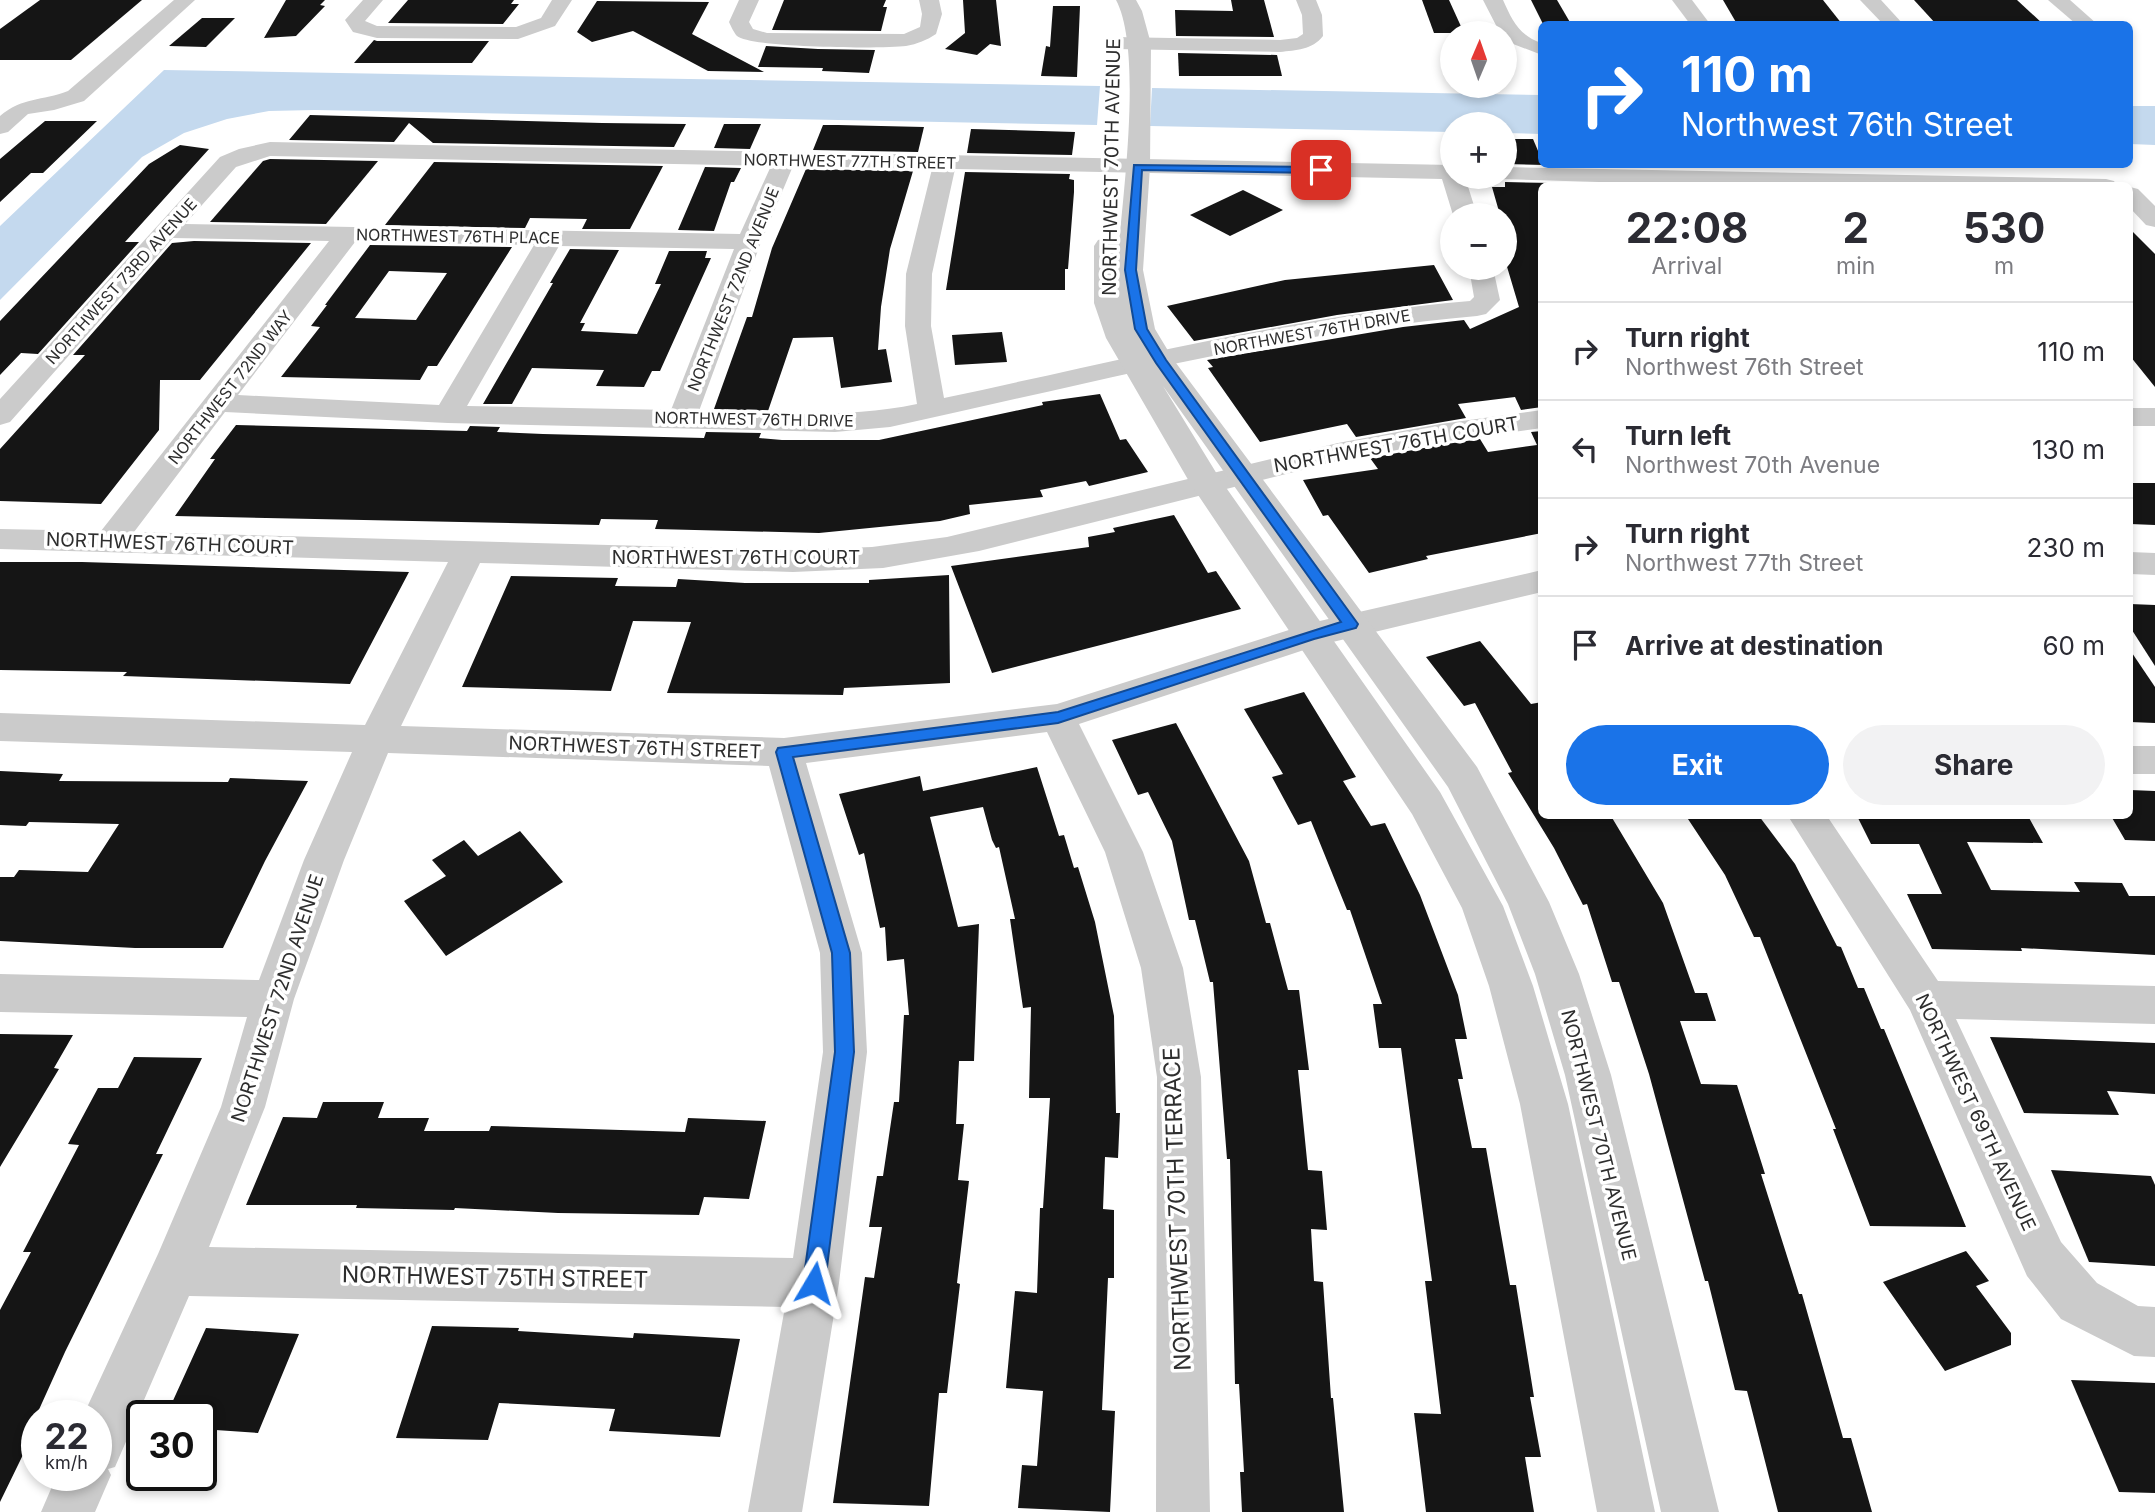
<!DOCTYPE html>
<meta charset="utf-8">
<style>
body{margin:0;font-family:Inter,sans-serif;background:#f2f2f3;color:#2b2b33;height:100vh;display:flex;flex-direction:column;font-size:26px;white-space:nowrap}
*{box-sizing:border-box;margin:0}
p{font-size:23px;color:#7c7c81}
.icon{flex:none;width:38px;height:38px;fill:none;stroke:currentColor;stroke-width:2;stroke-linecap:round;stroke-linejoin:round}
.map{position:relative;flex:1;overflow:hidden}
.side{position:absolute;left:1538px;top:182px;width:595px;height:637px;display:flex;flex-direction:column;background:#fff;border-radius:10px;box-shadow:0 4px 10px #0003}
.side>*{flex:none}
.guide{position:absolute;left:1538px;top:21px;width:595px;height:147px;border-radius:10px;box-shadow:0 4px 10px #0003;background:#1a73e8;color:#fff;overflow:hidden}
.needle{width:46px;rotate:2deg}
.tools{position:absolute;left:1440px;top:21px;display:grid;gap:14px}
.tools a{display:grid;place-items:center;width:77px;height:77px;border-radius:50%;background:#fff;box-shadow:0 4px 10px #0003;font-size:35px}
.speed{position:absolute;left:21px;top:1400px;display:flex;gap:14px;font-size:35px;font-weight:700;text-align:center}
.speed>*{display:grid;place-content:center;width:91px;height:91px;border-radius:50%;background:#fff;box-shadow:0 4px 10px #0003;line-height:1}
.speed small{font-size:18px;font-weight:400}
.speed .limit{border:4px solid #111;border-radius:10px;background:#fff;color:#111}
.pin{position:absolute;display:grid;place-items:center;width:60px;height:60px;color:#fff;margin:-30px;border-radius:14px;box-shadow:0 4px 10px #0006}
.me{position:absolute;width:77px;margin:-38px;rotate:7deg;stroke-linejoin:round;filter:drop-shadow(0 0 5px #0008)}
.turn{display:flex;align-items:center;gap:24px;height:147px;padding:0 28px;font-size:32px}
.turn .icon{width:91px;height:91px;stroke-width:2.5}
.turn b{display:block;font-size:49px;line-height:60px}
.eta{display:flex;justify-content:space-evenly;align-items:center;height:119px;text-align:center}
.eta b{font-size:42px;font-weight:700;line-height:49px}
.cta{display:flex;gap:14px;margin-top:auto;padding:14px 28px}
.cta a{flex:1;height:80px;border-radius:42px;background:#1a73e8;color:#fff;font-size:28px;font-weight:700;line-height:80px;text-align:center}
.cta a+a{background:#f2f2f3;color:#2b2b33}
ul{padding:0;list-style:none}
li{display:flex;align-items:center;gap:21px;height:98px;padding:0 28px;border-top:2px solid #e1e1e2}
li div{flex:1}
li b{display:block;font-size:26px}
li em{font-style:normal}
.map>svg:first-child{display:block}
.water{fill:#c4d9ee}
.building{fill:#151515;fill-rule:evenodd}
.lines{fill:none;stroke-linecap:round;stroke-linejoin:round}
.minor{fill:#cbcbcb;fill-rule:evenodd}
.tertiary{fill:#cbcbcb;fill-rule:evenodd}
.route{fill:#1a73e8;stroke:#114b97;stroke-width:2}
.labels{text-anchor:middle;stroke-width:7;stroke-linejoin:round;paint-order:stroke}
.far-street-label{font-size:16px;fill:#2e2e2e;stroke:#fff}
.street-label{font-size:19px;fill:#2e2e2e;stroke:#fff}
.near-street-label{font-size:23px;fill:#2e2e2e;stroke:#fff}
</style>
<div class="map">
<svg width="2155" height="1512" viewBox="0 0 2155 1512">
<rect width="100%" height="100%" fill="#fff"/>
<g class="water">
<polygon points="164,70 1100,86 1097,125 315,110 269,111 227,119 184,133 142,157 0,300 0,226"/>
<polygon points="1152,88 1542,95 1542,134 1505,133 1505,124 1452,124 1452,132 1150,126"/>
<polygon points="2130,106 2155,106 2155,145 2130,144"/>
</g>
<g class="building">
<polygon points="40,0 142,0 71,60 0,60 0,29"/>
<polygon points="286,0 325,0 320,5 325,6 296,36 264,38"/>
<polygon points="408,0 514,0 511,4 519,4 503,24 388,23"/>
<polygon points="784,0 886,0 883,7 887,7 881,31 772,30"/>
<polygon points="963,0 996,0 1001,46 990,44 977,55 945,49 965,33"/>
<polygon points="1231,0 1264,0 1274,37 1176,36 1175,10 1233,11"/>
<polygon points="1422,0 1449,0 1464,33 1434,33"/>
<polygon points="1531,0 1557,0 1571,24 1543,24"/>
<polygon points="1723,0 1823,0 1842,24 1737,24"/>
<polygon points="1914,0 2017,0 2043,24 1936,24"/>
<polygon points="597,1 709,2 692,34 764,72 708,71 633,31 592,42 577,32"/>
<polygon points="1053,6 1080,6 1077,77 1041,76 1046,46 1050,47"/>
<polygon points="202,18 235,18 206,47 169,46"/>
<polygon points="374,40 377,41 489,41 472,63 354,63"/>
<polygon points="766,46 818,49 875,50 869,73 822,71 823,68 758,67"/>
<polygon points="1178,53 1277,55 1282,76 1179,76"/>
<polygon points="310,115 602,123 686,124 674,147 433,143 409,123 394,142 289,140"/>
<polygon points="45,121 97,121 43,173 31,173 0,202 0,159"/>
<polygon points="724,124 761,124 750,149 714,148"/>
<polygon points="823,125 838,125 924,127 918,152 813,150"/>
<polygon points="971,129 1075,132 1072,155 967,153"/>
<polygon points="1505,139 1533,139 1544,165 1505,164"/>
<polygon points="180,145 209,149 125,242 139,242 38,354 21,353 0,375 0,321 149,164"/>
<polygon points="270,159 378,161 326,224 210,222 263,161"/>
<polygon points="434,162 663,166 630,229 582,229 587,219 530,218 525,228 385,225"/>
<polygon points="705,167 741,168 734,182 731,182 714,231 678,230"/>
<polygon points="806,169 913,171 890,249 881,307 878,350 886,349 892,382 841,388 833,337 793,338 768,411 714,409 747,317 752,317 772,248"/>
<polygon points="965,172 1070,174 1069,179 1074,180 1074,192 1068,269 1065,269 1065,290 946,290"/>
<polygon points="1505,182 1552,183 1553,186 1542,186 1542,407 1521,410 1515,397 1458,404 1466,418 1356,437 1347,424 1260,442 1208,368 1213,367 1207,360 1403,327 1464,320 1470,329 1519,307 1505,260 1505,215 1500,215 1492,187 1505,187"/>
<polygon points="1243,190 1283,210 1230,236 1190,215"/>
<polygon points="2130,229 2155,254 2155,387 2130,356"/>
<polygon points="194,241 311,243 200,380 160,380 159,430 101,504 0,501 0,449 85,355 73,355 172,243"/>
<path d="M370 245 512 247 437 366H428L420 380 281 377 320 327 311 326 327 305H325ZM389 271 447 273 416 320 355 318Z"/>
<polygon points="570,249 619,250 580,323 585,323 581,331 637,334 661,284 655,284 669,251 707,251 705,258 711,258 660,371 652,371 644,387 596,386 604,370 532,368 512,404 483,404 553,283 550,283"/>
<polygon points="1434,265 1453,300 1337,315 1194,341 1167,306 1285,280"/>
<polygon points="1002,332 1007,362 955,365 952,335"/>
<polygon points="1100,394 1120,440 1126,439 1148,472 1089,486 1086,481 1040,490 1043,497 969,505 970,514 940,521 819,533 655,529 658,520 601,519 599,525 175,516 215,459 210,459 236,425 467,431 470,426 500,427 497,432 543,434 704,438 706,432 761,433 759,438 782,440 879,440 1043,405 1042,402"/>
<polygon points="1542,431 1542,533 1426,556 1428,559 1369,573 1328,515 1323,516 1303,480 1378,469 1370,458 1440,445 1480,439 1488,452 1537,445 1531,432"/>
<polygon points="2130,483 2155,483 2155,525 2130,524"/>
<polygon points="1174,515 1208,573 1216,571 1241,609 992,673 951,566 1089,547 1088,537 1115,532 1113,528"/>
<polygon points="0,562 82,562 409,572 350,684 123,676 127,672 0,670"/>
<polygon points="949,575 950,683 844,688 843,695 667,693 691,622 633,621 611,691 462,687 511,576 618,578 615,586 676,587 678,579 745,583 869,583 869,580"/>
<polygon points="2130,604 2155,605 2155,666 2130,627"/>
<polygon points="1480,641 1531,704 1542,702 1542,816 1611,816 1663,903 1695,993 1707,993 1716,1021 1680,1021 1701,1084 1737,1085 1765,1174 1761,1174 1799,1294 1802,1294 1843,1438 1851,1438 1872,1512 1778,1512 1747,1391 1735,1390 1708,1281 1705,1281 1649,1074 1619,982 1612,982 1587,904 1583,905 1554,848 1508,773 1512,772 1475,703 1464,706 1426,657"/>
<polygon points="2130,650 2155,687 2155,723 2130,722"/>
<polygon points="1304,692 1356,777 1343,781 1371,826 1385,823 1420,895 1458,995 1467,1039 1455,1039 1463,1079 1458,1079 1472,1148 1486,1148 1510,1285 1516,1285 1534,1397 1530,1397 1541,1457 1525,1457 1534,1512 1426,1512 1414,1413 1441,1414 1425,1281 1432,1281 1401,1048 1379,1048 1373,1004 1382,1004 1350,910 1347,910 1311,821 1298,825 1272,777 1283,774 1244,709"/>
<polygon points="1176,723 1249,861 1266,923 1270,923 1288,990 1299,990 1309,1070 1298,1070 1308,1170 1322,1171 1327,1230 1311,1229 1314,1281 1323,1282 1331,1398 1333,1398 1344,1512 1242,1512 1240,1472 1244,1472 1239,1384 1235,1384 1230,1159 1227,1159 1213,982 1210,982 1195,920 1189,920 1172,841 1148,792 1138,795 1112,740"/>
<polygon points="1037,767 1059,836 1064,835 1074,868 1078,867 1095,922 1114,1016 1116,1113 1120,1113 1118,1158 1105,1157 1103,1209 1114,1210 1114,1278 1108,1278 1102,1410 1115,1411 1110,1512 1018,1508 1022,1465 1037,1466 1043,1391 1006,1388 1015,1291 1037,1293 1040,1208 1043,1208 1050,1098 1029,1098 1031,1007 1023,1008 1010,919 1015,919 999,847 996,848 992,840 983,807 930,817 958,927 979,924 974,1061 959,1061 956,1124 964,1124 958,1180 969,1181 957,1283 960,1284 947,1393 939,1393 929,1506 833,1503 865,1277 874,1278 882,1227 869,1227 877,1176 883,1176 894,1102 899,1102 904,1015 909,1015 904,959 887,961 885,927 880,928 864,853 859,855 839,794 920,776 923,791"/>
<polygon points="0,771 63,774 59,781 228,782 230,778 308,781 265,861 223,948 135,948 0,941 0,877 14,877 19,870 88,872 119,824 29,822 26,826 0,825"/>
<polygon points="2130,790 2155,791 2155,841 2125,840 2111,816 2130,816"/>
<polygon points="1686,816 1759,816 1795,864 1837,946 1841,947 1858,988 1864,988 1881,1029 1884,1029 1966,1227 1870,1226 1833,1129 1836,1129 1760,937 1754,937 1725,875"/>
<polygon points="1857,816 2028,816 2043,843 1967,842 1991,890 2080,892 2074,882 2122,883 2129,896 2155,896 2155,955 2021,948 2022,951 1932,949 1907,894 1942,894 1919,844 1871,844"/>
<polygon points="520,831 563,882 446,956 404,901 446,876 432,860 464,840 478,856"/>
<polygon points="0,1034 73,1035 54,1068 59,1069 0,1167"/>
<polygon points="1990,1037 2155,1043 2155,1094 2107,1091 2119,1115 2024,1113"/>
<polygon points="134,1057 202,1058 156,1154 163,1154 65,1352 37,1414 37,1426 0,1502 0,1310 31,1252 23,1252 79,1145 68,1144 98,1088 118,1088"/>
<polygon points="323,1102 384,1102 378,1118 429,1118 424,1131 489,1131 491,1126 685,1132 688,1118 766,1121 749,1199 704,1197 699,1215 558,1213 455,1208 454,1210 356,1208 357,1205 246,1205 283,1117 317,1118"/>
<polygon points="2051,1170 2151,1176 2155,1185 2155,1266 2089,1262"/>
<polygon points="1966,1251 1989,1281 1976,1286 2011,1333 2011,1345 1945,1371 1883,1282"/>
<polygon points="432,1326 519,1328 518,1331 633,1338 634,1333 740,1339 720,1437 609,1431 615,1409 499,1403 488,1440 396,1438"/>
<polygon points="206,1328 299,1334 258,1433 201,1429 201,1416 166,1416"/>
<polygon points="2071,1380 2155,1383 2155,1493 2119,1492"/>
</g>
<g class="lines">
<g class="minor">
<path d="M174 0H195L84 101 54 110 28 114 8 132 0 134V116C22 97 42 101 68 91Z"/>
<polygon points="363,0 383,0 365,21 377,26 516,27 541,18 552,0 572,0 555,26 518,39 377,38 353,32 345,20"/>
<path d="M739 0H759L749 22 753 29 767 33 904 34 920 27 922 14 919 0H939L942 14 936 34C927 40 917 44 906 46 883 49 751 48 737 36 734 33 731 26 729 22Z"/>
<path d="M1296 0H1316L1322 15 1323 36C1312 50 1296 50 1280 52L1114 49 1107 47 1104 43 1107 39 1114 37 1280 40 1297 38 1303 34 1302 15Z"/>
<path d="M1483 0H1503C1512 20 1519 36 1542 43V55L1508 42 1505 33H1500Z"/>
<polygon points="1672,0 1692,0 1710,24 1690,24"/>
<polygon points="1860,0 1881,0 1903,24 1883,24"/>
<polygon points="2048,0 2070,0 2097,24 2076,24"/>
<path d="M270 142 1452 165V177H1465L1477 215H1453L1442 179 955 169 932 274 931 326 944 398C1118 361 1292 316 1470 301L1474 297 1469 268H1493L1500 300 1486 314 1477 316C1279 333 1084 385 890 427L835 432 448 423 225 412 134 532 793 550 872 547 947 537 1338 443 1440 424 1542 410V428L1440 442 1338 461 979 551 883 568 793 572 480 563 401 726 784 738 1057 704 1311 623 1542 570V592L1316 646 1079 724 1143 852 1183 968 1201 1077 1210 1512H1156L1157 1077 1141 968 1105 852 1047 732 806 763 862 953 867 1052 839 1283 802 1512H748L785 1307 189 1296 115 1467 108 1469 111 1475 95 1512H41L57 1475H96V1416H83L158 1254 221 1107 247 1017 0 1012V974L259 980 304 860 352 752 0 741V713L365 725 448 562 0 549V529L101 531 329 241 173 238 10 422 0 425V399L220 157 239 149ZM270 156 771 166 740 234 185 224 236 167ZM793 166 932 169 906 274 905 326 917 404C845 419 772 413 699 411L761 242ZM355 242 534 245 439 405 238 395ZM559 246 734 249 671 410 467 406ZM388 753 769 766 820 953 823 1052 793 1258 209 1247 265 1107 294 999 344 860Z"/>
<polygon points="1505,167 2106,179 2114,181 2117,186 1732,186 1497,179 1495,177 1505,177"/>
<polygon points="2130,187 2138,189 2155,206 2155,227 2146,225 2130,208"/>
<rect x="2130" y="408" width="25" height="18"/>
<polygon points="2130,552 2155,553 2155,575 2130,574"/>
<rect x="2130" y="746" width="25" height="28"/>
<polygon points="1788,816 1827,816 1938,981 2155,986 2155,1024 1956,1019 2061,1242 2097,1283 2138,1306 2155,1307 2155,1357 2134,1356 2061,1319 2027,1276 1910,1010"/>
</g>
<path class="tertiary" d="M1116 0H1136L1142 11 1151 44 1150 167 1143 270 1155 329 1173 359 1477 767 1549 902 1579 974 1611 1075 1719 1512H1661L1565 1075 1535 974 1508 904 1448 787 1163 386 1220 479 1440 792 1503 906 1533 986 1568 1104 1655 1512H1597L1520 1104 1489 986 1462 908 1412 814 1190 483 1106 338 1094 303V246L1098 240 1107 238 1116 240 1119 245C1124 186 1142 49 1116 0Z"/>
</g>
<polygon class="route" points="1134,165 1321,167 1326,170 1321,173 1142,170 1136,270 1147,329 1166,360 1358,624 1356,628 1314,639 1058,723 793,757 850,953 854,1052 825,1283 821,1291 814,1294 806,1291 803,1283 835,1052 832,953 776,752 778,748 1058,712 1341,622 1156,363 1135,329 1125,270"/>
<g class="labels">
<g class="far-street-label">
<text transform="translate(850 161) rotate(1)" y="6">NORTHWEST 77TH STREET</text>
<text transform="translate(458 236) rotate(1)" y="6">NORTHWEST 76TH PLACE</text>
<text transform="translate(121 281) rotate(-48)" y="6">NORTHWEST 73RD AVENUE</text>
<text transform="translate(733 289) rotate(-68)" y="6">NORTHWEST 72ND AVENUE</text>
<text transform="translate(1312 332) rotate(-10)" y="6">NORTHWEST 76TH DRIVE</text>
<text transform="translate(230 387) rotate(-52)" y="6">NORTHWEST 72ND WAY</text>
<text transform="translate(754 419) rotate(1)" y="6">NORTHWEST 76TH DRIVE</text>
</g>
<g class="street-label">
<text transform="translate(1111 167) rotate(-89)" y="7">NORTHWEST 70TH AVENUE</text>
<text transform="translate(1396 444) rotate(-10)" y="7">NORTHWEST 76TH COURT</text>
<text transform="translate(170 543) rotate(2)" y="7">NORTHWEST 76TH COURT</text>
<text x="736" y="564">NORTHWEST 76TH COURT</text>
<text transform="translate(635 747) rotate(2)" y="7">NORTHWEST 76TH STREET</text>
<text transform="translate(277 998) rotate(-72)" y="7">NORTHWEST 72ND AVENUE</text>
<text transform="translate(1976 1112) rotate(65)" y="7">NORTHWEST 69TH AVENUE</text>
<text transform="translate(1599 1135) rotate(76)" y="7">NORTHWEST 70TH AVENUE</text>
</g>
<g class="near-street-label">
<text transform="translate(1177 1209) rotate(-92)" y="8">NORTHWEST 70TH TERRACE</text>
<text transform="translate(495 1277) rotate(1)" y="8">NORTHWEST 75TH STREET</text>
</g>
</g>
</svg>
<div class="tools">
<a><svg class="needle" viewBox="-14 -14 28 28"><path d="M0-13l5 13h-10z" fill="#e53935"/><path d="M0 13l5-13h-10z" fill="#7c7c81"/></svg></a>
<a>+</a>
<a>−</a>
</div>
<div class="speed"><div>22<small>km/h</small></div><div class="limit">30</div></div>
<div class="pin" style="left:1321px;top:170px;background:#d93025"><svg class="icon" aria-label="arrive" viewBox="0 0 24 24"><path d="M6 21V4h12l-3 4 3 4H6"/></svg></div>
<svg class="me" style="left:814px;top:1283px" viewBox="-20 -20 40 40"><path d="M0-17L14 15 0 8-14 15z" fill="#1a73e8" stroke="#fff" stroke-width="4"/></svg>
<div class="guide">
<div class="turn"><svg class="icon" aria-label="right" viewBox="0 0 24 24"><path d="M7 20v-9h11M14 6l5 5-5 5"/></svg><div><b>110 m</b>Northwest 76th Street</div></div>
</div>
<section class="side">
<div class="eta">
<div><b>22:08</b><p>Arrival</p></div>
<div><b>2</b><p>min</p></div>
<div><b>530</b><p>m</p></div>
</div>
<ul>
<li><svg class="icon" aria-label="right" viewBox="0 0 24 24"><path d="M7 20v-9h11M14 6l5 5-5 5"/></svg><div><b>Turn right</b><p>Northwest 76th Street</p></div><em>110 m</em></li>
<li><svg class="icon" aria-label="left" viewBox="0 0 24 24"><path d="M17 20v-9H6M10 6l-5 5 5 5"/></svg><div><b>Turn left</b><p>Northwest 70th Avenue</p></div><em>130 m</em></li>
<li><svg class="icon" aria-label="right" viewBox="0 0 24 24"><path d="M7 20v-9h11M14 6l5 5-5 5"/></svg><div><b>Turn right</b><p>Northwest 77th Street</p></div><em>230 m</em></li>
<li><svg class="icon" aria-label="arrive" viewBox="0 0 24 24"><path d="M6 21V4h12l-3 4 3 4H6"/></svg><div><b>Arrive at destination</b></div><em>60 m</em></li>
</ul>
<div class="cta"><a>Exit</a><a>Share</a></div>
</section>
</div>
